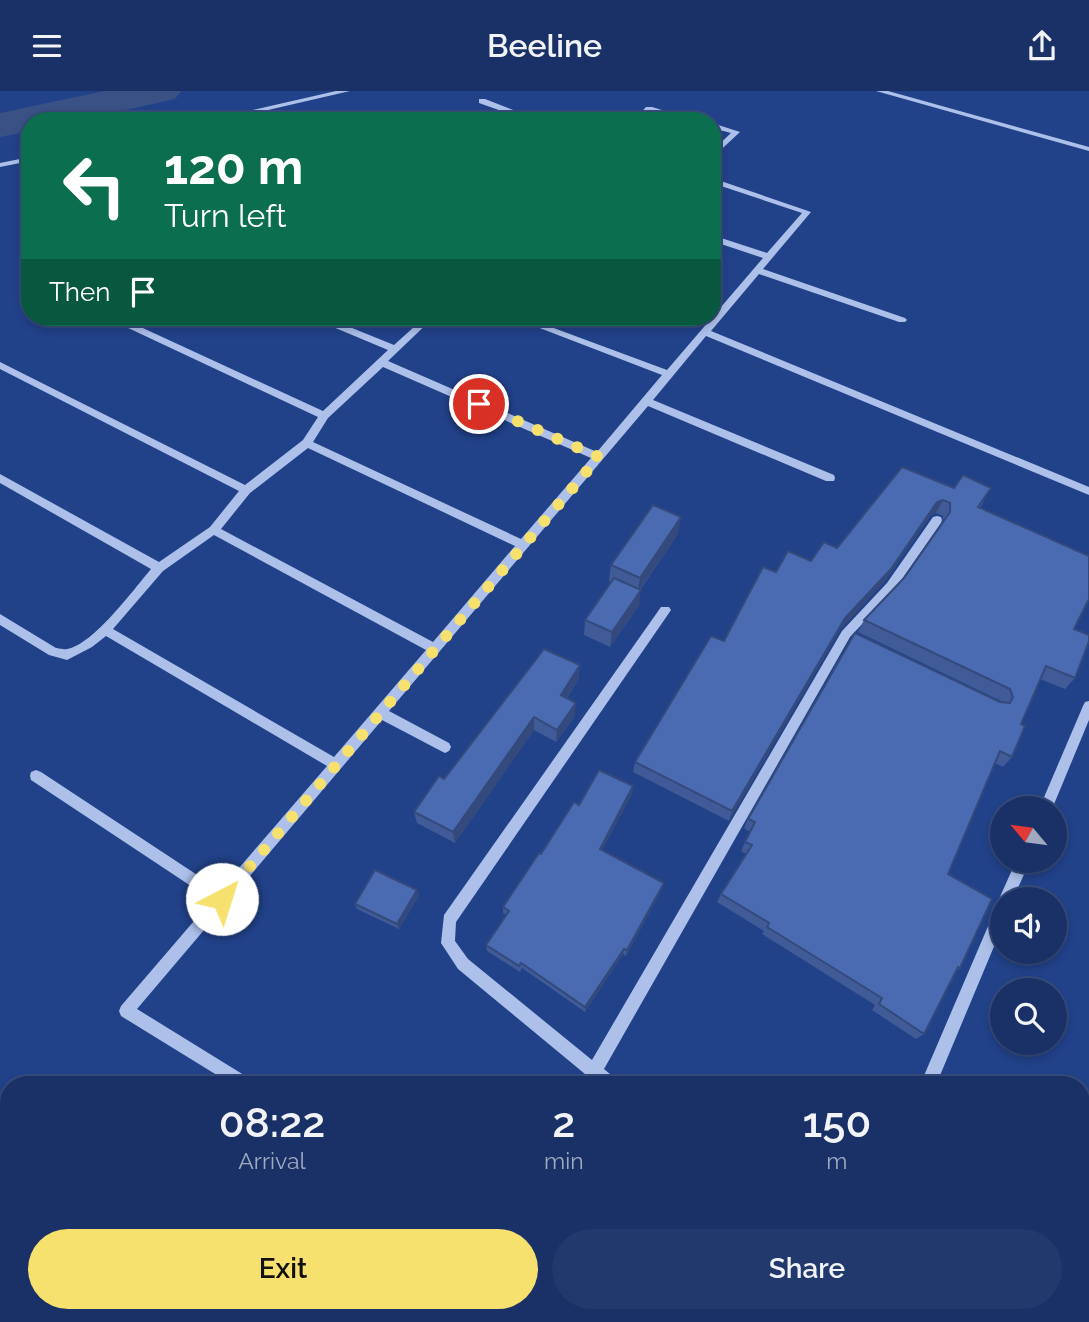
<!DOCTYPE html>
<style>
body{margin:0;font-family:Raleway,sans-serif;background:#22396d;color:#f1f3f6;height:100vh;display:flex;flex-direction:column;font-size:26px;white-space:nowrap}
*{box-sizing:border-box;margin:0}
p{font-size:23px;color:#9fa9c0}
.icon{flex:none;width:38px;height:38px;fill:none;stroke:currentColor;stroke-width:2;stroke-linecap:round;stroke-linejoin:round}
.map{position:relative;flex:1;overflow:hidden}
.side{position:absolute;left:0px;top:985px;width:1090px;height:247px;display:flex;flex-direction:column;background:#193167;border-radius:28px 28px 0 0;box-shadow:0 4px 10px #0003,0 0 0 2px #374c7b}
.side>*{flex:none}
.hud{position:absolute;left:21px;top:21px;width:700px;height:214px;border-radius:28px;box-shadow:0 4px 10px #0003,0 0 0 2px #374c7b;background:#0b6e4f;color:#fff;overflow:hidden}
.needle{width:46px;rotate:299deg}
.tools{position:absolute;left:990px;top:705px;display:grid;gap:14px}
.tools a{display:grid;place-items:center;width:77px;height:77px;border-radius:50%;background:#193167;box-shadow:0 4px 10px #0003,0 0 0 2px #374c7b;font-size:35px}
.pin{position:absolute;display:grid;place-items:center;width:60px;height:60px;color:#fff;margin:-30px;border:4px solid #fff;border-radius:50%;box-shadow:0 2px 7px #0007}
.me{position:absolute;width:77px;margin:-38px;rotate:40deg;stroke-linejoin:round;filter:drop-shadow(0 0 5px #0008)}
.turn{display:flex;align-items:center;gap:24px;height:147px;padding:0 28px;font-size:32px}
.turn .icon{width:91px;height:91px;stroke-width:2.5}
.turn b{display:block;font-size:49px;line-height:60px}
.then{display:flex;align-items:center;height:66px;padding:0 28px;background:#0003;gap:14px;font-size:26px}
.eta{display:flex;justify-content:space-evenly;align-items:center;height:119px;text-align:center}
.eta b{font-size:42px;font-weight:600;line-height:49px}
.cta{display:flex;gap:14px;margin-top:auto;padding:14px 28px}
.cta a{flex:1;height:80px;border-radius:42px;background:#f7e16e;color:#111;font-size:28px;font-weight:600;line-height:80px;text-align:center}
.cta a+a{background:#22396d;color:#f1f3f6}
header{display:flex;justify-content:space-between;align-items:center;height:91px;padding:0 28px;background:#193167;font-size:32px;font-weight:600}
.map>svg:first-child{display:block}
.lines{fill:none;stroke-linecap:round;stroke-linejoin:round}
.river{fill:#3a5186;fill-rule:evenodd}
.minor{fill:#acc0ea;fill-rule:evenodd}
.wall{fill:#405b98}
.shaded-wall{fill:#344a7c}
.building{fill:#4a6ab1;stroke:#344a7c;stroke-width:2}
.route{stroke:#f7e16e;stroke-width:12;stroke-dasharray:0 21.6}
</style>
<header><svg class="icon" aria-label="menu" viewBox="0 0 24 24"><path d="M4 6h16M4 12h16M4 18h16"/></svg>Beeline<svg class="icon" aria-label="share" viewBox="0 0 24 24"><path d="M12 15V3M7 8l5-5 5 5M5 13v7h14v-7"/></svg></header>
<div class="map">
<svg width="1089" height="1231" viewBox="0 0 1089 1231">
<rect width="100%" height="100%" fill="#214189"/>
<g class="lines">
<polygon class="river" points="104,0 181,0 175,8 77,30 30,30 30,40 0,46 0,22"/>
<g class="minor">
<polygon points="336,0 350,0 220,30 204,30"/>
<polygon points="876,0 888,0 1089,56 1089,60"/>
<polygon points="479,8 485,8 542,30 530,30 479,12"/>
<polygon points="646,16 652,16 698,30 684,30 651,21 642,30 633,30"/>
<polygon points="712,32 740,41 712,67 712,60 731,42 712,37"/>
<polygon points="30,66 30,70 0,76 0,72"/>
<path d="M712 87 811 121 763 178 905 227 907 229 905 231H899L759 183 711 240 1089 396V404L706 245 653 309 834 384 835 387 834 390H826L648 315 389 620 449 652 451 656 449 660 445 662 441 660 382 629 137 918 252 989 255 994H233L121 925 119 920 121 915 212 809 31 689 30 685 31 681 36 679 41 681 220 799 327 675 106 545 92 556 67 569 49 564 0 534V523L56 557C58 557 65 559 67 558 93 554 134 498 151 478L0 392V383L159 471 210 436 239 400 0 278V271L245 394 303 349 318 326 109 228 108 226H119L323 320 388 259 314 228 313 226H325L394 254 425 226H434L388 270 597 361 662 284 511 226H524L667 279 763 167 712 150V144L767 162 802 122 712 92ZM383 276 591 367 521 448 313 351 328 327ZM308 357 515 455 433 551 221 438 250 402ZM214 444 426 559 334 666 113 538 163 480Z"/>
<polygon points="937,425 941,426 942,429 941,432 895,498 850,546 604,978 617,989 620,994 600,994 597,992 597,994 581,994 585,983 458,878 441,852 444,824 661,516 669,516 671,519 669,522 456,831 455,850 468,868 592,969 842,540 887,492 933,426"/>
<polygon points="1089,610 1089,629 1052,718 1039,718 1083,615 1085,611"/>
<polygon points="1016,770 1030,770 1013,808 1003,808 1003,834 936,994 920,994 998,812 1001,811 999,808"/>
<polygon points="442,1223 460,1223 457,1231 438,1231"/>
<polygon points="612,1223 635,1223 641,1231 617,1231"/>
<polygon points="898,1223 920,1223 925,1231 903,1231"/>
</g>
</g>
<g class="wall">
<polygon points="902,376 984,410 980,417 1074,538 1075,587 1065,598 1040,588 1021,633 1012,666 1003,676 995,672 948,783 960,877 955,882 924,943 916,948 872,919 875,914 762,843 764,840 717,811 721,803 746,763 741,760 750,741 744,737 748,728 1000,611 1002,611 1001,610 858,541 864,529 904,487 943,430 943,425 936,422 931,424 885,490 840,539 729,730 633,681 635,671 776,481 811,470 837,457"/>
<polygon points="678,443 640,499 639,515 610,556 584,544 585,529 611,491 609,490 611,474"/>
<polygon points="579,588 567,607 575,625 556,651 534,639 455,752 417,732 414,721 444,688"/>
<polygon points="632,703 602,759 664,792 662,798 626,865 623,863 585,921 522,877 520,881 487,860 486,854 507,824 503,822 503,816 579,714"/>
<polygon points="417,799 419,804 399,838 357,818 355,813"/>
</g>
<g class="shaded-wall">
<polygon points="943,409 936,422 931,424 885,490 840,539 729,730 732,720 845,527 937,411"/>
<polygon points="681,426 678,443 637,502 640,487"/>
<polygon points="641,499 639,515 610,556 612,541"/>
<polygon points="580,574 579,588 560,617 561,604"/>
<polygon points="576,612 575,625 556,651 557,639"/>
<polygon points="534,626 534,639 455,752 453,741"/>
<polygon points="633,695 632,703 599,765 600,758"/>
<polygon points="664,792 662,798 626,865 627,859"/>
<polygon points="417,799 419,804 399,838 397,833"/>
<polygon points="624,858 623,863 585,921 585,916"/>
<polygon points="0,1140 9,1147 9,1164 0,1157"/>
<polygon points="82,1223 104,1223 113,1231 91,1231"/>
</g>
<g class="building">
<polygon points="902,376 954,397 963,384 991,397 978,416 1089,465 1089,508 1074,538 1089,544 1089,550 1075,587 1046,575 1021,633 1025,635 1012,666 1000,660 948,783 992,808 960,877 958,876 924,943 879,913 882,907 767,836 769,832 721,803 752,754 745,751 755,731 748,728 855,542 1000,611 1010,612 1013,606 1010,598 864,529 904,487 950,421 950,412 943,409 937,411 891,478 845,527 732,720 635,671 711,545 724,550 763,476 776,481 788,460 811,470 824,451 837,457"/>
<polygon points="653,414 681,426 640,487 611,474"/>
<polygon points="614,487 641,499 612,541 585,529"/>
<polygon points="544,558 580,574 561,604 576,612 557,639 534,626 453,741 414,721 439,685 444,688"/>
<polygon points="599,679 633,695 600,758 664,792 627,859 624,858 585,916 521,872 519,875 486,854 509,820 503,816 539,762 541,763 574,711 579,714"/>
<polygon points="375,779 417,799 397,833 355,813"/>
<polygon points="0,1157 9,1164 9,1223 82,1223 91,1231 0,1231"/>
</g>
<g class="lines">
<polyline class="route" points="222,808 599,366 479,313"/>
</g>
</svg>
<div class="tools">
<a><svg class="needle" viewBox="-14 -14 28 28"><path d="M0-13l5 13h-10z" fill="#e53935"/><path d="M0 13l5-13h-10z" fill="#9fa9c0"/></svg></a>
<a><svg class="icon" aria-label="sound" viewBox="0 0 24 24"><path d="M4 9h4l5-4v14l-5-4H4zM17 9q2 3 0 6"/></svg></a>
<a><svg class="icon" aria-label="search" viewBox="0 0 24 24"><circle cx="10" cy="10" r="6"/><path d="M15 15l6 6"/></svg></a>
</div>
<div class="pin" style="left:479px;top:313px;background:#d93025"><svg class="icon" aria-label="arrive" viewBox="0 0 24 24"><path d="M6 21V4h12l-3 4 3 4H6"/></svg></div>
<svg class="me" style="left:222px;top:808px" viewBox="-20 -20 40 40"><circle r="19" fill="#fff"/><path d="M0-13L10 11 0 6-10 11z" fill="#f7e16e"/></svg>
<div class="hud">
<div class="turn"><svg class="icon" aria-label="left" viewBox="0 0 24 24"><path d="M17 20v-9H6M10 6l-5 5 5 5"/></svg><div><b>120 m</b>Turn left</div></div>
<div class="then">Then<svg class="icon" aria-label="arrive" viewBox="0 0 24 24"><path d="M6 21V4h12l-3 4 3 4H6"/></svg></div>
</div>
<section class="side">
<div class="eta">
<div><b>08:22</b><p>Arrival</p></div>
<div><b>2</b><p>min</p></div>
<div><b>150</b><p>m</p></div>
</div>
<div class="cta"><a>Exit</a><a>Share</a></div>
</section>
</div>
